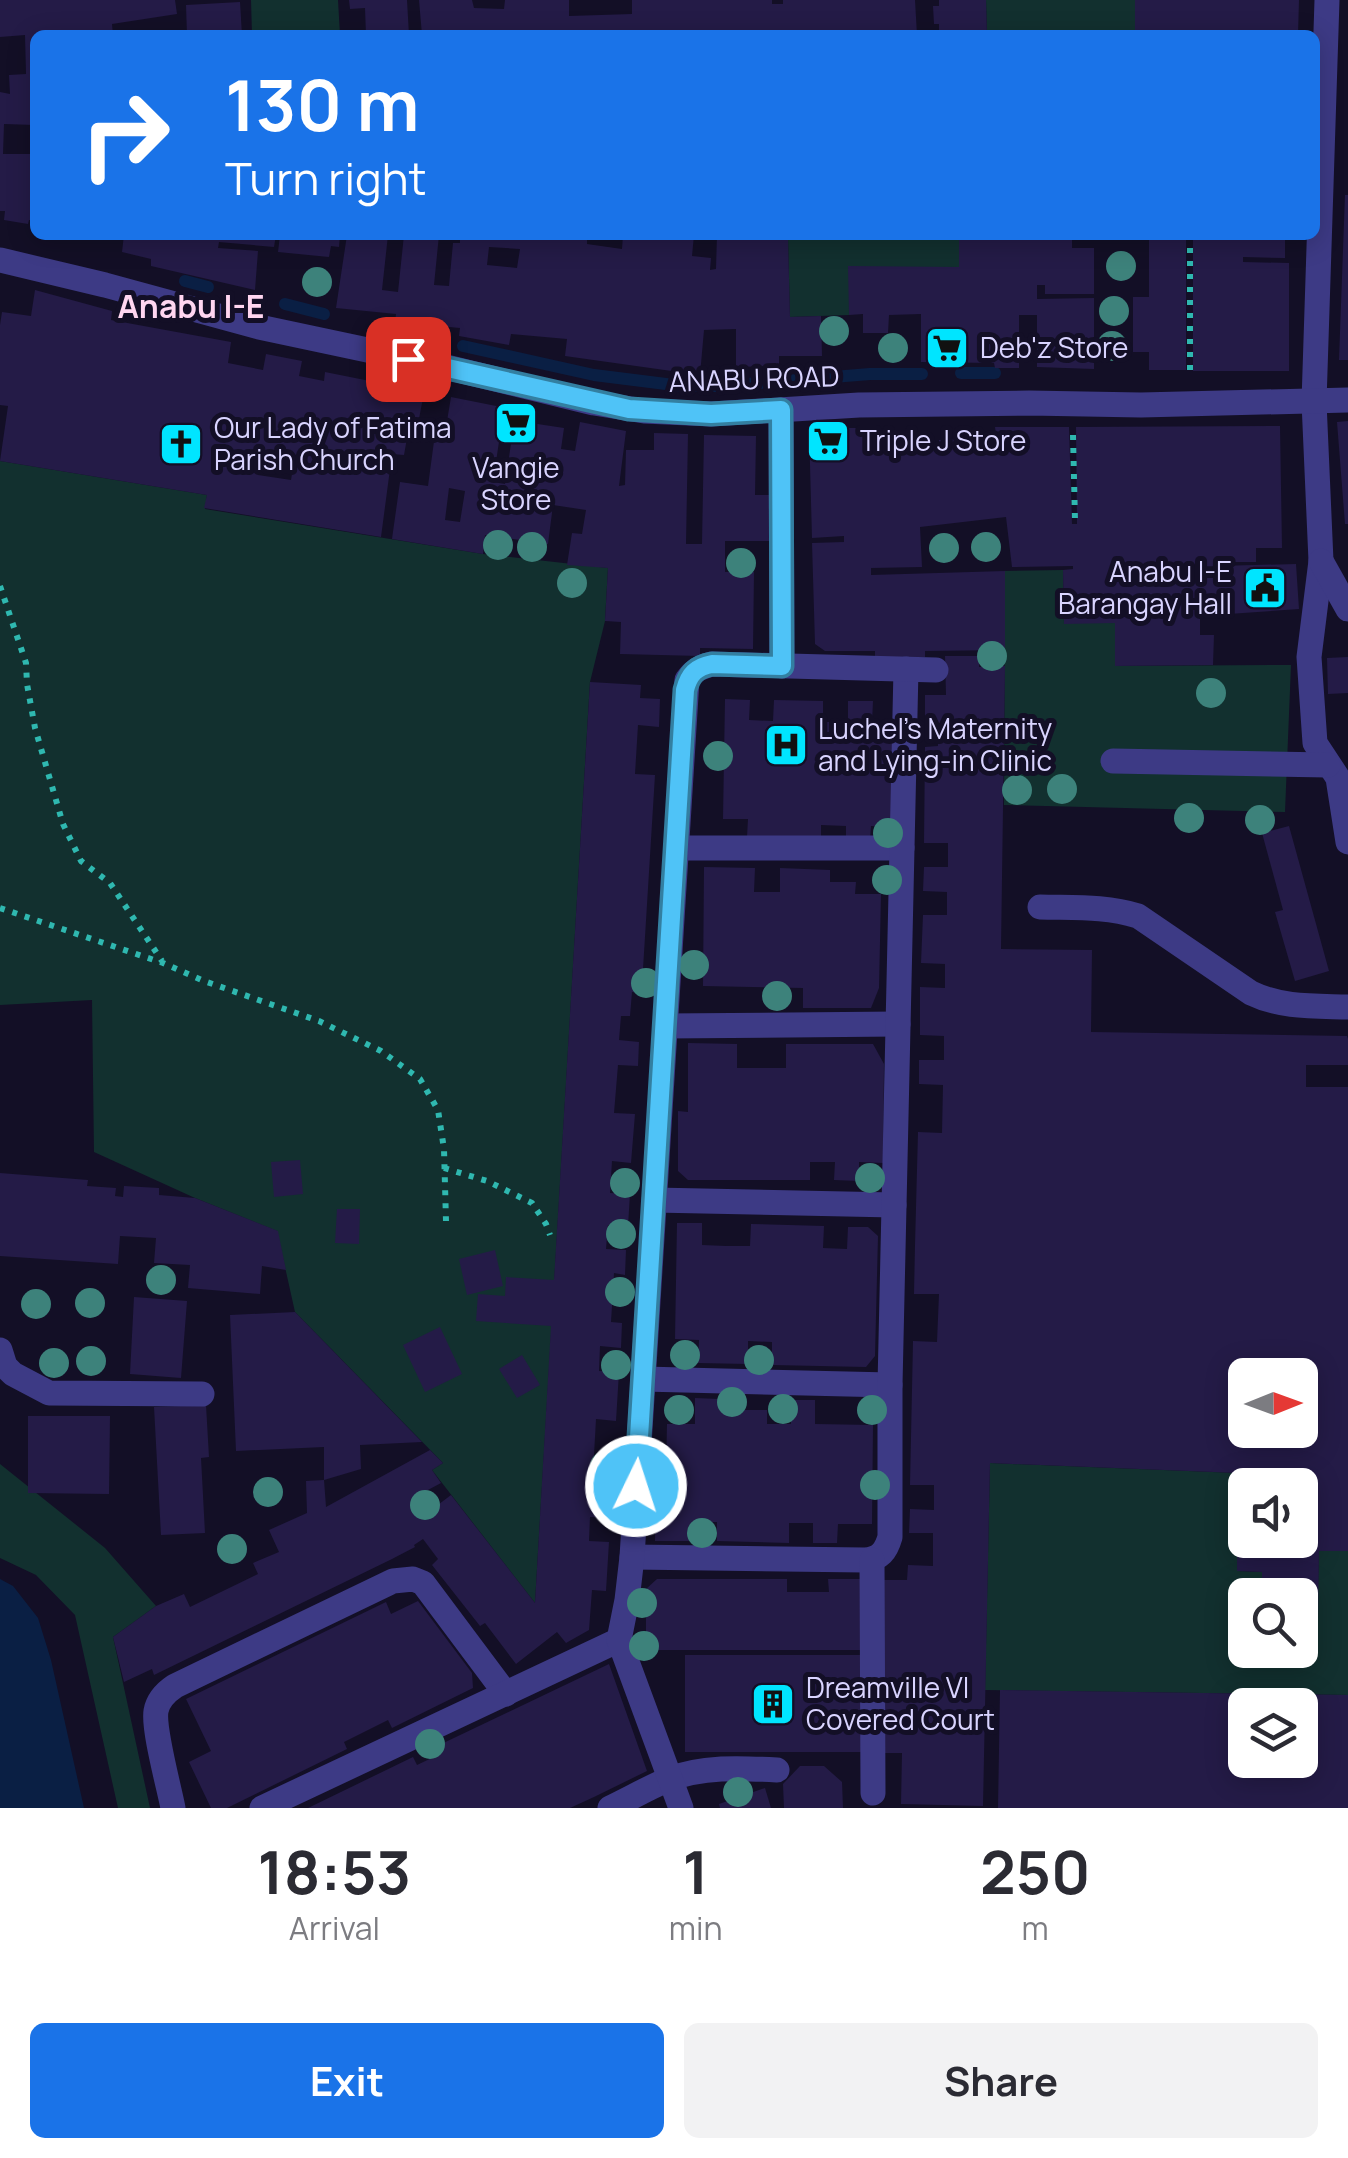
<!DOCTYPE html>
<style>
body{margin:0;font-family:Manrope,sans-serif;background:#f2f2f3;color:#2b2b33;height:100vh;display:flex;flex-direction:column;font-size:38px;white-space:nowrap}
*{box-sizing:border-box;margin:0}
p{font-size:32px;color:#7c7c81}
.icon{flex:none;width:55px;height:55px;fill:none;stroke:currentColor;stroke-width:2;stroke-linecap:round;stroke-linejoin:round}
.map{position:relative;height:1808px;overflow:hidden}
.panel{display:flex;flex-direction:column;background:#fff;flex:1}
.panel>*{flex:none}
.top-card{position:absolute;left:30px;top:30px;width:1290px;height:210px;border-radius:15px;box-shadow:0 5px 25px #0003;background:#1a73e8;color:#fff;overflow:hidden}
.needle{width:65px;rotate:89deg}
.buttons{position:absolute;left:1228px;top:1358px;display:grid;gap:20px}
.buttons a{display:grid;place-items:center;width:90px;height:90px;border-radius:15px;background:#fff;box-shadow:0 5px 25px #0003;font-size:50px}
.pin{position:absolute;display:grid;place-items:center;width:85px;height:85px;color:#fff;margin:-42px;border-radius:20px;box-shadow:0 5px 15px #0006}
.me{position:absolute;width:110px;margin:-55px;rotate:4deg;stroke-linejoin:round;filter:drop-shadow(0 0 8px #0008)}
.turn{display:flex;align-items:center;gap:35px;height:210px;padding:0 30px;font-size:45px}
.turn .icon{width:130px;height:130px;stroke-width:2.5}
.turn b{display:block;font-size:70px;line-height:85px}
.eta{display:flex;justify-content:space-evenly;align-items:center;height:170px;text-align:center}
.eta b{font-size:60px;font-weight:700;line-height:70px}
.button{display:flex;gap:20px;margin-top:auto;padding:20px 30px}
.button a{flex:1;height:115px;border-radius:15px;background:#1a73e8;color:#fff;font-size:40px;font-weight:700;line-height:115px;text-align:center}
.button a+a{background:#f2f2f3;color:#2b2b33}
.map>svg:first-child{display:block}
.green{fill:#12302f}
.water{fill:#0a1f44}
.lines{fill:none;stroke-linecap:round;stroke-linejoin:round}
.stream{stroke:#0a1f44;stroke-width:12}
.building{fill:#241b47;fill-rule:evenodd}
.path{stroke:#2fb8b0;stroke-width:6;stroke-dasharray:5 8;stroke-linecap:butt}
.minor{stroke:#3d3a85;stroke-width:25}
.tree{fill:#3d827b}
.route-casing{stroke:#337fa1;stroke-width:25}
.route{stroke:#4fc3f7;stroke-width:18}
.labels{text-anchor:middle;stroke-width:10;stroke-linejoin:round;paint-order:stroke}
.poi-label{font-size:28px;fill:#d9d4ff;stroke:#130f26;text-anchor:start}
.street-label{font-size:28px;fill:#d9d4ff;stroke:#130f26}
.quarter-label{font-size:32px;font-weight:bold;fill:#ffd6f0;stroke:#130f26}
</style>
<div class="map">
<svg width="1348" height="1808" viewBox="0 0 1348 1808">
<rect width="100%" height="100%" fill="#130f26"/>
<g class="green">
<polygon points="251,0 338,0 340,35 252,35"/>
<polygon points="986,0 1135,0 1135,35 987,35"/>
<polygon points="758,235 959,235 959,267 849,267 849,315 790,317 788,239 758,240"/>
<polygon points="0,461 207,495 205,509 483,554 608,568 605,621 590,682 535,1603 432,1470 443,1463 295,1312 277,1231 195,1198 94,1152 92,1000 0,1005"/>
<polygon points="1063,570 1064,623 1115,623 1116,666 1291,665 1285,812 1004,805 1005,571"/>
<polygon points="990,1463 1238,1473 1238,1571 1262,1572 1262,1595 1245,1595 1245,1650 1300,1650 1300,1617 1317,1618 1319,1551 1348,1551 1348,1695 985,1690"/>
<polygon points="0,1464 105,1548 156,1606 113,1637 150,1808 118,1808 75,1615 36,1575 0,1558"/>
</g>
<polygon class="water" points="0,1579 13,1586 38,1618 51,1660 84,1808 0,1808"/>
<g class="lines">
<g class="stream">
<polyline points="185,281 208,287"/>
<polyline points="285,304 324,314"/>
<polyline points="463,346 594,375 682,386 722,386 870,374 922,374"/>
<polyline points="961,373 995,373"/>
</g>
</g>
<g class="building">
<polygon points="0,0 175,0 177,14 112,24 113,35 35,35 35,125 4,124 3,154 35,154 35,181 33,181 32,188 35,188 35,220 29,220 28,224 4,220 5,211 0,211 0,92 10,94 9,75 26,74 25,35 0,37"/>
<polygon points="349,0 407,0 409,35 366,35 365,8 350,9"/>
<polygon points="419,0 472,0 474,8 504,9 505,0 569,0 569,16 632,14 632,0 772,0 772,4 783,4 783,0 915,0 917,35 422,35"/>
<polygon points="939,0 986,0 987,35 939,35 939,24 934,24 933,6 939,6"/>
<polygon points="1135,0 1299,0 1298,35 1154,33 1155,35 1135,35"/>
<polygon points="240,2 242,35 187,35 186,5"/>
<polygon points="1345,195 1348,195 1348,360 1339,360"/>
<polygon points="124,235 189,235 219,238 219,235 276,235 274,247 219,242 218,248 258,251 255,290 151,266 151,259 122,252"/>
<polygon points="280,235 340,235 339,247 331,246 329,257 278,252"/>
<path d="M347 235H388L382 290 398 292 404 235H439L434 285 449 286 453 243H460V235H587V244L622 249 623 235H694L692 256 711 258 710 270 716 269 717 235H758V240L788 239 790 317 821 316 822 356H779V366L736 367V329L704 330 700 375 565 356 567 339 511 334 509 345 459 336 460 328 395 322 396 314 336 308ZM489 247 520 249 517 268 487 265Z"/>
<polygon points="959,235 1090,235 1090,239 1072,239 1072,248 1094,248 1094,294 1045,294 1045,285 1037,285 1037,299 1094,298 1094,369 1037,367 1037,315 1019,315 1019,368 995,368 994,363 921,362 921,314 889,315 888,333 863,333 863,314 849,315 848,266 959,267"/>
<polygon points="1149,235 1186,235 1186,370 1149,370 1149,352 1133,352 1133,297 1149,297"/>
<polygon points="1193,235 1285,235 1285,258 1243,257 1243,262 1289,263 1289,371 1193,371"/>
<path d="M35 290 112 311 111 320 231 342 228 363 263 370 266 354 302 361 299 376 324 381 325 372 415 390 413 396 423 398 417 429 409 427 404 455 392 454 381 537 204 508 207 495 0 461 8 406 0 405V325L2 312 31 316ZM261 451 295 456 291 480 258 475Z"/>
<path d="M451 397 532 413 531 423 564 428 561 449 575 451 580 422 626 431 619 486 625 485 626 450H654V433L688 434 686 544H702L704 435 756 436 755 495H774V541H725V572H754L753 649 700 648V656L620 654 621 622 605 621 608 568 567 565 572 533 582 534 586 510 553 505 548 544 485 535 483 554 392 539 400 482 428 486 437 419 447 421ZM500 435 512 437 505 484 493 482ZM449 488 465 491 460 522 445 520Z"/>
<polygon points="1348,421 1348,524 1345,524 1337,422"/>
<polygon points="1280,426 1282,548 1256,548 1256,562 1219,562 1218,566 1296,564 1299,609 1200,616 1200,635 1214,635 1213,665 1115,666 1115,623 1064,624 1063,570 1073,569 1073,566 1012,567 1006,517 920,527 922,567 871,568 871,575 1005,571 1005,650 925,651 925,657 875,657 875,651 825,651 815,644 812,543 844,542 844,536 812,538 809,428 867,428 867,433 916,431 917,445 939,443 939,440 996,435 995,427 1069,427 1072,524 1077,524 1076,427"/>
<path d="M945 656H979V667L1005 666 1001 949 1092 950 1091 1032 1347 1036 1348 1039V1065H1306V1087H1348V1551H1319L1318 1618 1300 1617V1595H1262V1572L1237 1571 1238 1473 990 1463 983 1806 901 1804 902 1753H880L884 1580H907L908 1565 933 1566V1533H909L910 1509 934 1510V1485H910L913 1341 937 1342 939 1294H914L915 1245 918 1132 942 1133 943 1085 919 1084V1060H944V1036L920 1035V987L945 988V964L921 963 923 915H947V892L923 891 924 867H948V843H924L925 747 938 746V720L925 721V695H946ZM1245 1375H1300V1430H1245ZM1245 1485H1300V1540H1245Z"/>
<polygon points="1348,657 1348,693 1328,694 1327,658"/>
<polygon points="590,682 641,685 640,698 660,699 659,727 638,725 635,774 655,775 643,969 641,969 640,993 632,992 630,1016 621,1016 619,1040 639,1042 638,1066 618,1065 614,1113 635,1114 631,1163 612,1161 610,1193 630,1194 628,1226 608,1225 606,1249 626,1250 625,1275 614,1273 611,1322 622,1323 621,1348 600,1346 599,1371 619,1372 616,1421 596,1419 592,1492 612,1494 610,1518 590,1517 589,1541 609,1542 606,1591 592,1590 589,1630 566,1643 557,1632 516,1664 485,1623 480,1626 432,1565 438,1559 423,1539 414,1545 415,1547 392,1559 154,1675 152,1669 124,1682 113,1637 156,1606 184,1594 190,1607 258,1574 253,1563 279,1552 269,1530 307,1513 306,1481 324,1480 326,1507 430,1450 443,1463 432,1470 441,1483 413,1498 422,1517 451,1495 535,1603 551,1326 476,1321 478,1294 505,1296 506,1277 554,1280"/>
<polygon points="725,699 750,700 749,720 773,721 774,700 823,701 823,722 848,722 848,701 873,701 872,723 896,723 895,827 871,826 870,840 846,839 846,826 821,825 821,838 747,837 748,819 723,819"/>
<polygon points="1289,826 1329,971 1295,981 1275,912 1283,910 1262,833"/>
<polygon points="704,867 755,868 754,892 780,892 780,868 830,870 830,882 856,882 855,894 881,894 879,988 871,1008 803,1008 803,988 703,986"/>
<polygon points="688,1043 737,1044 737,1068 786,1068 786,1044 873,1044 884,1064 883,1163 859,1162 859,1181 834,1180 835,1162 810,1162 810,1180 688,1180 678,1171 678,1111 688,1112"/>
<polygon points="300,1160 303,1194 274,1197 271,1162"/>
<polygon points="0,1173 88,1180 87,1186 116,1188 115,1196 123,1197 124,1186 159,1188 159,1195 195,1198 278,1231 286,1270 262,1266 260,1294 188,1288 190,1265 154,1263 156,1238 120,1236 118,1264 0,1256"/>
<polygon points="337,1209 360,1209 359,1244 335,1243"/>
<polygon points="677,1223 702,1223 702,1245 726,1246 750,1246 751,1224 824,1226 823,1248 847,1249 848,1227 868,1227 878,1236 875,1356 866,1367 772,1365 772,1342 748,1341 748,1364 698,1363 699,1340 675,1339"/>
<polygon points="495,1250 503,1286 467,1295 459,1259"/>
<polygon points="134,1297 187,1301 181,1378 130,1374"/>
<polygon points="295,1312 422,1442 360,1445 361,1469 324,1480 324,1447 236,1451 230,1315"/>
<polygon points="440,1327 462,1374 425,1392 403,1345"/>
<polygon points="522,1355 540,1385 517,1398 499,1369"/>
<polygon points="695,1398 719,1399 719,1410 767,1410 767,1424 791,1424 791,1400 815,1400 815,1424 873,1425 872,1524 838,1524 837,1543 813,1543 813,1523 789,1523 789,1543 717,1541 717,1522 693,1522 693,1541 655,1541 656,1471 666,1471 667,1424 695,1424"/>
<polygon points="206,1405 209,1457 201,1458 205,1533 161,1535 154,1407"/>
<polygon points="28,1416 110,1416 109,1494 28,1493"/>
<polygon points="657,1579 787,1579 787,1592 829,1592 828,1579 864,1579 864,1650 646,1650 646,1589"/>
<polygon points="418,1601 472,1673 473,1688 392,1728 388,1720 344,1742 347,1749 227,1808 211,1808 189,1762 211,1751 186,1699 386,1602 391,1614"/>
<rect x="685" y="1655" width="176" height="97"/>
<polygon points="609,1664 647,1771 594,1797 570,1808 308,1808 413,1757 417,1765 438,1755 435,1747"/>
<path d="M1000 1690 1348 1695V1808H998ZM1245 1705H1300V1760H1245Z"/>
<polygon points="800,1766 824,1766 842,1782 843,1808 784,1808 783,1784"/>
<polygon points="765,1788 771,1808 720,1808 719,1804"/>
</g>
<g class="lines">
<g class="path">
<polyline points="1190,235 1190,373"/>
<polyline points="1073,435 1075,521"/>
<polyline points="0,586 26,663 27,684 35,728 63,824 81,861 110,883 162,961"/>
<polyline points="0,908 163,963 204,981 319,1021 381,1051 420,1079 438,1110 444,1149 446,1221"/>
<polyline points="444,1168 487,1181 532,1203 546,1224 550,1235"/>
</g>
<g class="minor">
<polyline points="1327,0 1314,402 1321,561 1309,657 1315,743 1338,778 1348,842"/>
<polyline points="0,260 105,285 259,327 438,365 594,403 644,411 711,414 859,405 1029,403 1141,405 1348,400"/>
<polyline points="781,410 782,666"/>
<polyline points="1321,561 1348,609"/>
<polyline points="1113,761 1328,765"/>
<polyline points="676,848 902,848"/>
<path d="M1040 907C1074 908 1106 906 1138 916L1251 993C1282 1008 1314 1006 1348 1007"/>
<polyline points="665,1026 898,1024"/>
<polyline points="654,1200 894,1205"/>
<polyline points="0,1350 5,1366 13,1374 49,1393 202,1394"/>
<polyline points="643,1379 890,1385"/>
<path d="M632 1557 865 1560C880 1559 886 1551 890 1537V1385L906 669"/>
<polyline points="872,1560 873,1793"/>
<path d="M173 1808C169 1787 153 1729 156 1711 158 1700 166 1692 175 1686L393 1581 413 1579 423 1583 506 1694"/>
<polyline points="262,1808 619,1640"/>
<path d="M610 1808C629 1799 648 1788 667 1780 701 1766 741 1768 777 1770"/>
<path d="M681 1808 619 1640 627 1600 632 1557 687 680C694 670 700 667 712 664L936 670"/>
</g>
</g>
<g class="tree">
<circle cx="1121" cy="266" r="15"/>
<circle cx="317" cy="282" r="15"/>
<circle cx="1114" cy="311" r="15"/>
<circle cx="834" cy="331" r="15"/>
<circle cx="1112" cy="346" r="15"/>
<circle cx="893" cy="348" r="15"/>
<circle cx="498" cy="545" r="15"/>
<circle cx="532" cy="547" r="15"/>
<circle cx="986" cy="547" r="15"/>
<circle cx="944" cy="548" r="15"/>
<circle cx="741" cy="563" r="15"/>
<circle cx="572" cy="583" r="15"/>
<circle cx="992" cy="656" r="15"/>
<circle cx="1211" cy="693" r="15"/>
<circle cx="718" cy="756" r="15"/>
<circle cx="1062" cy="789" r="15"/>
<circle cx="1017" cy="790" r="15"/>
<circle cx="1189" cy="818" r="15"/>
<circle cx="1260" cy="820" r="15"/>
<circle cx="888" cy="833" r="15"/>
<circle cx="887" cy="880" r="15"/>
<circle cx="694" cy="965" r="15"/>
<circle cx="646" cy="983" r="15"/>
<circle cx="777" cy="996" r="15"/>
<circle cx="870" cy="1178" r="15"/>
<circle cx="625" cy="1183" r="15"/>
<circle cx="621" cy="1234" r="15"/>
<circle cx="161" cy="1280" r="15"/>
<circle cx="620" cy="1292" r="15"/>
<circle cx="90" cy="1303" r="15"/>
<circle cx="36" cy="1304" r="15"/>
<circle cx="685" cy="1355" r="15"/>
<circle cx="759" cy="1360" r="15"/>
<circle cx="91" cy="1361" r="15"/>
<circle cx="54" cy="1363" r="15"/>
<circle cx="616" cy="1365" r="15"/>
<circle cx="732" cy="1402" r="15"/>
<circle cx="783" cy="1409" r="15"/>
<circle cx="679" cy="1410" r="15"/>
<circle cx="872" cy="1410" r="15"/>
<circle cx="605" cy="1466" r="15"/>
<circle cx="875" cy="1485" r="15"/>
<circle cx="268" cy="1492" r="15"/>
<circle cx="425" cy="1505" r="15"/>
<circle cx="702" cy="1533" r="15"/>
<circle cx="232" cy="1549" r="15"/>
<circle cx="642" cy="1603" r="15"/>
<circle cx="644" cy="1646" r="15"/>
<circle cx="430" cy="1744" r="15"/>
<circle cx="738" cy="1792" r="15"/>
</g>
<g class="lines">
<g class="route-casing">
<path id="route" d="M408 359 629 409 711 414 781 410 782 666 712 664C696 667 689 674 685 690L636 1486"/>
</g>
<use href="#route" class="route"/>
</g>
<defs>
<g id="supermarket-square" transform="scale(2.25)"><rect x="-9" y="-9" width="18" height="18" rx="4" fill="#00e5ff" stroke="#130f26"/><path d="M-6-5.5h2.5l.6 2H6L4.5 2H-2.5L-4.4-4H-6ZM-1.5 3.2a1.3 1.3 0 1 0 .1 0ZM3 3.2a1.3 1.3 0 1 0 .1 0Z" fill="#111"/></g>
<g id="church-square" transform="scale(2.25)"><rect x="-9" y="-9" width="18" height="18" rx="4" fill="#00e5ff" stroke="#130f26"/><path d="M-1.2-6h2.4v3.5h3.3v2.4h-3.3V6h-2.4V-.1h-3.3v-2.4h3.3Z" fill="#111"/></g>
<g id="civic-square" transform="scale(2.25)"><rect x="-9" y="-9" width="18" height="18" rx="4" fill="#00e5ff" stroke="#130f26"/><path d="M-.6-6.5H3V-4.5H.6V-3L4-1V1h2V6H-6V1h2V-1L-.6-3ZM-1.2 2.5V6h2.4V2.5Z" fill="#111"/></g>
<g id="hospital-square" transform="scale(2.25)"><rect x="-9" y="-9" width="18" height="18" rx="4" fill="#00e5ff" stroke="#130f26"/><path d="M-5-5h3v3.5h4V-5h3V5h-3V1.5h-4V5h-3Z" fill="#111"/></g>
<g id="building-square" transform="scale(2.25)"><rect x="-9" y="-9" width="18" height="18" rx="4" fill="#00e5ff" stroke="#130f26"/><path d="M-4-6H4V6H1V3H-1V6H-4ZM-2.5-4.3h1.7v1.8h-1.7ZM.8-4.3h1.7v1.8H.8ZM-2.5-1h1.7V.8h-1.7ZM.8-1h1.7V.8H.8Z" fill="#111"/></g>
</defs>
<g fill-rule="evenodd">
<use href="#supermarket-square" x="947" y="348"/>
<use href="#supermarket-square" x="516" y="423"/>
<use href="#supermarket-square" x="828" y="441"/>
<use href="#church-square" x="181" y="444"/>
<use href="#civic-square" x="1265" y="588"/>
<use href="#hospital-square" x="786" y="745"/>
<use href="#building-square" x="773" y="1704"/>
</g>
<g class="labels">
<g class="poi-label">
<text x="980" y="358">Deb'z Store</text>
<text x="214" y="438">Our Lady of Fatima<tspan x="214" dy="32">Parish Church</tspan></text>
<text x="860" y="451">Triple J Store</text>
<text x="516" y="478" text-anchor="middle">Vangie<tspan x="516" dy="32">Store</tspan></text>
<text x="1232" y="582" text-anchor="end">Anabu I-E<tspan x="1232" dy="32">Barangay Hall</tspan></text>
<text x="818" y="739">Luchel's Maternity<tspan x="818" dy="32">and Lying-in Clinic</tspan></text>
<text x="806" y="1698">Dreamville VI<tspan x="806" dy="32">Covered Court</tspan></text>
</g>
<g class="street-label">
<text transform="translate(754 379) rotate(-2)" y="10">ANABU ROAD</text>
</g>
<g class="quarter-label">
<text x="191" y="318">Anabu I-E</text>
</g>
</g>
</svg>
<div class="buttons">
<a><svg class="needle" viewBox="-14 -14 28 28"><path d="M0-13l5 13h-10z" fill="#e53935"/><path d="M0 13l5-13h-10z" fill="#7c7c81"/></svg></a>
<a><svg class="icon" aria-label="sound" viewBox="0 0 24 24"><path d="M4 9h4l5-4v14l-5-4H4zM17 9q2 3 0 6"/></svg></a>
<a><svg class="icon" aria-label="search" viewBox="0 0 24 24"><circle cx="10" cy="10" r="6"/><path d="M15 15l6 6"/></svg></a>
<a><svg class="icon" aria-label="layers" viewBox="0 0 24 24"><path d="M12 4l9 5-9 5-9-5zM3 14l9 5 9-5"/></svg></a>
</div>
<div class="pin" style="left:408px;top:359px;background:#d93025"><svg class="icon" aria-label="arrive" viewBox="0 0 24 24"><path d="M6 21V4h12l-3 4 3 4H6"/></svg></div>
<svg class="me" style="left:636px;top:1486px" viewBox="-20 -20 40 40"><circle r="17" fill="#4fc3f7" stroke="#fff" stroke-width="3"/><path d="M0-11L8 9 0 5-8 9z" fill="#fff"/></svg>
<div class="top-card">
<div class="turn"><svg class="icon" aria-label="right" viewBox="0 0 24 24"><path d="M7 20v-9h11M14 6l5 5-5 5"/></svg><div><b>130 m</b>Turn right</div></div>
</div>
</div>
<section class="panel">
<div class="eta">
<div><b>18:53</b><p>Arrival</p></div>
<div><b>1</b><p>min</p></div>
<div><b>250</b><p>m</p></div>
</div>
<div class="button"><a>Exit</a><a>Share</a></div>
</section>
